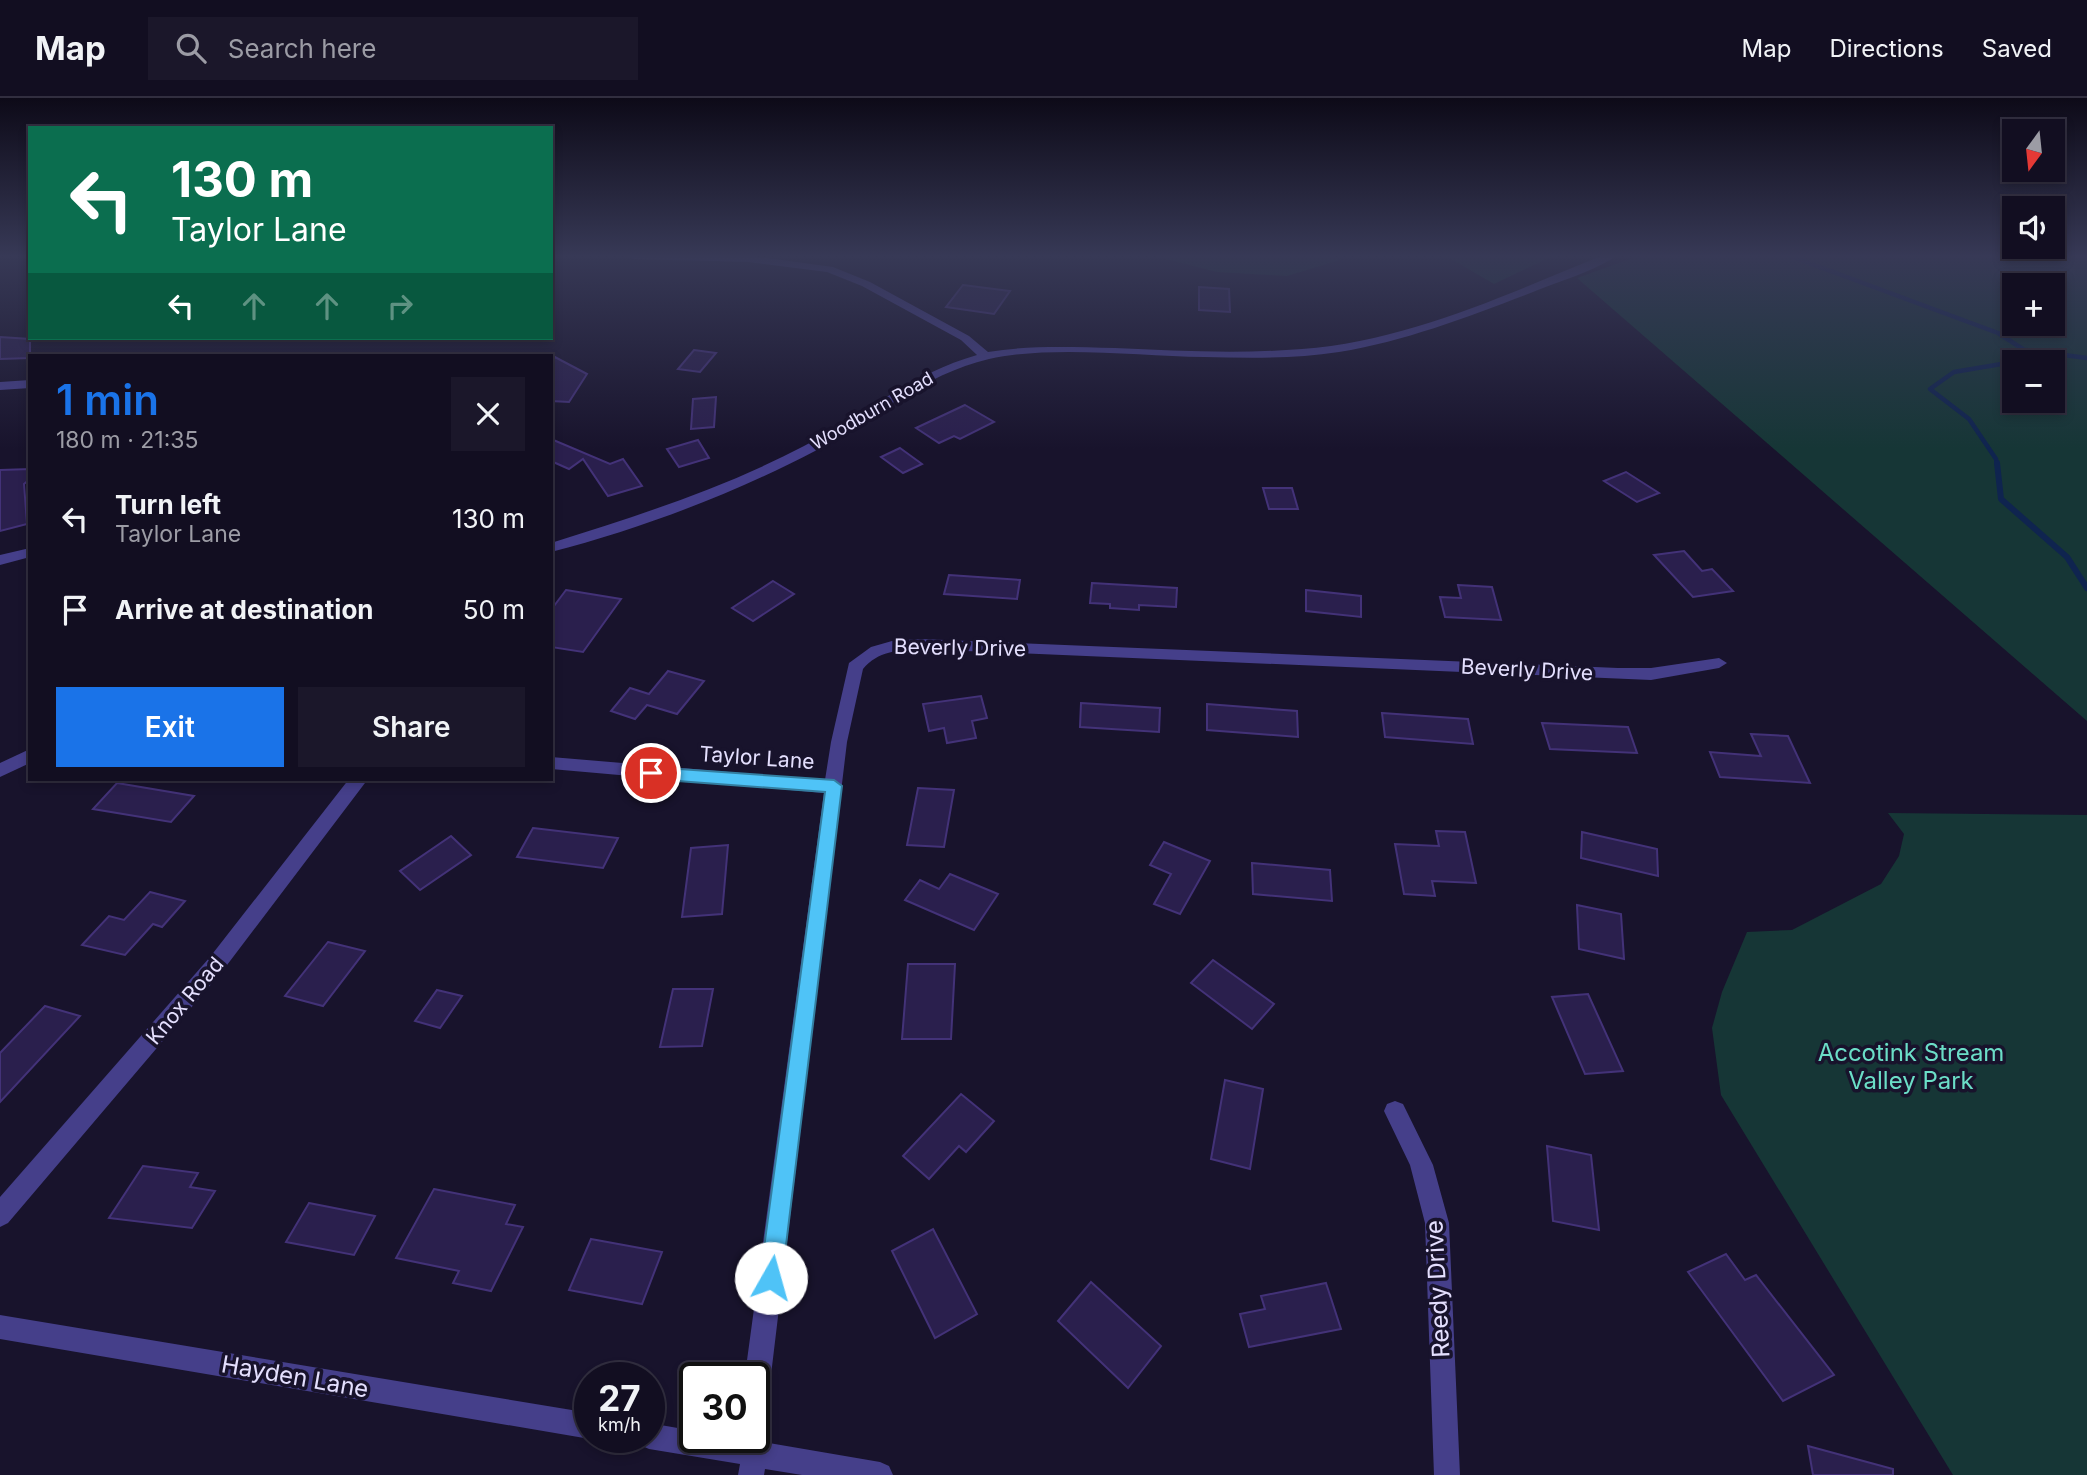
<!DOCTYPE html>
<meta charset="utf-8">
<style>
body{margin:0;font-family:Inter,sans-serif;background:#1b172a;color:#f1f3f6;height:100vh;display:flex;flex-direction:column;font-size:26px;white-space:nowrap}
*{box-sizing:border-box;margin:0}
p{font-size:23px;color:#9c9ca5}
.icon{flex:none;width:38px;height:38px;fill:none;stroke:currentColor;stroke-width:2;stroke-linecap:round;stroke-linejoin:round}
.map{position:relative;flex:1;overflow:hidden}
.drawer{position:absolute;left:28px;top:256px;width:525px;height:427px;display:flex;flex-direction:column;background:#120e21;border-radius:0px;box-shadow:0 4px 10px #0003,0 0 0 2px #312e3f}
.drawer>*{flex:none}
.guide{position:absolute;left:28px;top:28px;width:525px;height:214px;border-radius:0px;box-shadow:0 4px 10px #0003,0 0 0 2px #312e3f;background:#0b6e4f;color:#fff;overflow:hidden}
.needle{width:46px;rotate:195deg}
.tools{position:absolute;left:2002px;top:21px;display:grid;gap:14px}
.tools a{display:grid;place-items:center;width:63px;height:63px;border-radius:0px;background:#120e21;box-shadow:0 4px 10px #0003,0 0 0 2px #312e3f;font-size:35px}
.speed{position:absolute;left:574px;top:1264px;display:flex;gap:14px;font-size:35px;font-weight:700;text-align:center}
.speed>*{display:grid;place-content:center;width:91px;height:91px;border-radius:50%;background:#120e21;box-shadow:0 4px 10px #0003,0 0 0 2px #312e3f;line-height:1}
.speed small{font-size:18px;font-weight:400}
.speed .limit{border:4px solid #111;border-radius:10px;background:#fff;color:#111}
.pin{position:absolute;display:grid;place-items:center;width:60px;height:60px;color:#fff;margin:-30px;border:4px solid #fff;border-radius:50%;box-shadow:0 2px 7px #0007}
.me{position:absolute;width:77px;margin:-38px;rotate:7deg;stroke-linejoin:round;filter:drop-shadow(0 0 5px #0008)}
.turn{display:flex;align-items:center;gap:24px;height:147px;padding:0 28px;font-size:32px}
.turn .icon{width:91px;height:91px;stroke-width:2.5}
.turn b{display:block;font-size:49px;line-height:60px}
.lanes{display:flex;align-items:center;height:66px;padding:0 28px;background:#0003;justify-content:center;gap:35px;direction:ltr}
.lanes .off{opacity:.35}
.round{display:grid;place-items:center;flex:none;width:74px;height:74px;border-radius:0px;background:#1b172a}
.summary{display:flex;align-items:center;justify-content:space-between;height:119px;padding:0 28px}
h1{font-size:42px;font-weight:600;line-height:52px;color:#1a73e8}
.action{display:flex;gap:14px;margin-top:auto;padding:14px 28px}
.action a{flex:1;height:80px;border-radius:0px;background:#1a73e8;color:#fff;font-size:28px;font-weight:600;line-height:80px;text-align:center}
.action a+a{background:#1b172a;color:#f1f3f6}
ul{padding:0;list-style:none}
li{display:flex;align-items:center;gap:21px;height:91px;padding:0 28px}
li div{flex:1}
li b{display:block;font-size:26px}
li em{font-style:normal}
header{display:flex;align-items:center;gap:42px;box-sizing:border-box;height:98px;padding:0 35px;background:#120e21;border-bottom:2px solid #312e3f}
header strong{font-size:33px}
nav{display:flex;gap:38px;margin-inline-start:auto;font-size:24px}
.search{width:490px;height:63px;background:#1b172a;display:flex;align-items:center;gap:18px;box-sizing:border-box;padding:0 24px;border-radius:0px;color:#9c9ca5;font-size:26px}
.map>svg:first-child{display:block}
.green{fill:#163636;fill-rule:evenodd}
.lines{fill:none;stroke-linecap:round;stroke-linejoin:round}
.stream-far1{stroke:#0f244f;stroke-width:4.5}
.stream{stroke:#0f244f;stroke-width:6}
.building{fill:#2a1f4d;stroke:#433278;stroke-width:2}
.minor{fill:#453f8a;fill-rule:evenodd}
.route{fill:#4fc3f7;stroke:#337fa1;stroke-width:2}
.labels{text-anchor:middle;stroke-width:7;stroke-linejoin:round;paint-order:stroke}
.far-street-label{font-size:18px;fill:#e4dffe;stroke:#18132c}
.street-label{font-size:21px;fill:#e4dffe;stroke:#18132c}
.near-park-label{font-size:24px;fill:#6bdec7;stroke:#18132c}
.near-street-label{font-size:24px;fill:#e4dffe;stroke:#18132c}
</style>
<header>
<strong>Map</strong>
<div class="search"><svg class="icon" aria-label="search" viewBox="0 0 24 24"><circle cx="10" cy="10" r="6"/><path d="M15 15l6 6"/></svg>Search here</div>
<nav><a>Map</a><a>Directions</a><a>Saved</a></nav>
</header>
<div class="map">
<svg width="2087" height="1377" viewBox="0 0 2087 1377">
<rect width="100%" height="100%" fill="#18132c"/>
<g class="green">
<polygon points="1154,158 1334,158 1340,162 1287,178 1217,174"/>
<polygon points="1446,158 1553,158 1494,186"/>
<path d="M1638 158H2087V623L1577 180ZM2053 187V226H2014V187ZM2053 264V303H2014V264Z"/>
<polygon points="1888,715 2087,717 2087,1377 1953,1377 1721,997 1712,930 1722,894 1747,834 1792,832 1881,786 1899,758 1904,736"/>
</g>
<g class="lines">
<g class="stream-far1">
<polyline points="1790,158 1998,235 2037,260 1954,274 1930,291 1969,321 1996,361 1997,367"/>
<polyline points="2026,252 2087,260"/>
</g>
<polyline class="stream" points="1997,365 2001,401 2067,459 2087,490"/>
</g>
<g class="building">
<polygon points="963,187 1010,193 994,216 946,209"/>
<polygon points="1199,189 1229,191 1230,214 1199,212"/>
<polygon points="0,239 30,241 30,260 0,261"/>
<polygon points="694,252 716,255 700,274 678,271"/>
<polygon points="551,257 587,276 569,304 551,303"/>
<polygon points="716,299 714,329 691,331 693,301"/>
<polygon points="965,307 994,324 960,341 954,338 939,345 916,330"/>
<polygon points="551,341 610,366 623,361 642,388 608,398 583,361 569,371 551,363"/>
<polygon points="698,342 709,360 679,369 667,351"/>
<polygon points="900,350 922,366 903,375 881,359"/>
<polygon points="30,371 30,381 24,386 27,426 0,433 0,372"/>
<polygon points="1626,374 1659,395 1637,404 1604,383"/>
<polygon points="1263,390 1292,390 1298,411 1269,411"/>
<polygon points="1684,453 1702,473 1712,471 1733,493 1693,499 1654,457"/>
<polygon points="949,477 1020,482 1017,501 944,496"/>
<polygon points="773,483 794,496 753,523 732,510"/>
<polygon points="1092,485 1177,490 1176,509 1139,507 1139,512 1110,510 1110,506 1090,505"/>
<polygon points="1458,487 1492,489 1501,522 1445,519 1440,499 1461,500"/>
<polygon points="566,492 621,501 583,554 551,549 551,512"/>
<polygon points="1306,492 1361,498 1361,519 1306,513"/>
<polygon points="668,573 704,583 677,616 647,607 635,621 611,613 630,590 649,596"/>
<polygon points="981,598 987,620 972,623 976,640 947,645 944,630 929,633 923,606"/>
<polygon points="1081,605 1160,610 1159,634 1080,629"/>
<polygon points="1207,606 1297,613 1298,639 1207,632"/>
<polygon points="1382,615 1468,621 1473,646 1385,639"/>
<polygon points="1542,625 1628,629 1637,655 1550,651"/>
<polygon points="1751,636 1788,638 1810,685 1720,679 1710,654 1761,658"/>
<polygon points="117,685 194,698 171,724 93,711"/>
<polygon points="918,690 954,692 944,749 907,747"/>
<polygon points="533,730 618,740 603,770 517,759"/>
<polygon points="1436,733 1465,734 1476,785 1432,783 1435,798 1404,796 1395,746 1439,748"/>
<polygon points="1582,734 1657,751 1658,778 1581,760"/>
<polygon points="451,738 471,757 420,792 400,773"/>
<polygon points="1164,744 1210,763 1180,816 1154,806 1171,776 1150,767"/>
<polygon points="728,747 722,816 682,819 691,750"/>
<polygon points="1252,765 1330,772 1332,803 1253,796"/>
<polygon points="950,776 998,796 974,832 905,802 920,782 939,791"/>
<polygon points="150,794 185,803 162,829 153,826 125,857 82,847 109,818 124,822"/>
<polygon points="1577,807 1621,816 1624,861 1579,851"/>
<polygon points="328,844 365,853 323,908 285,898"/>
<polygon points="1213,862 1274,906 1252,931 1191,885"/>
<polygon points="908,866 955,866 951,941 902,941"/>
<polygon points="673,891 713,891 702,948 660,949"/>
<polygon points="437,892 462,898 440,930 415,923"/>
<polygon points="1588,896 1623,973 1585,976 1552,899"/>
<polygon points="45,908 80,918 0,1004 0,955"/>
<polygon points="1225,982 1263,991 1250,1071 1211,1061"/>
<polygon points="961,996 994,1023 966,1054 959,1048 929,1081 903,1058"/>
<polygon points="1547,1048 1591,1057 1599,1132 1553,1123"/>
<polygon points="143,1068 198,1075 190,1089 215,1093 192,1130 109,1120"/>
<polygon points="434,1091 515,1107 506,1126 523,1129 491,1193 453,1185 459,1173 396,1160"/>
<polygon points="309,1105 375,1118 354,1157 286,1144"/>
<polygon points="933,1131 977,1216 935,1240 892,1153"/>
<polygon points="591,1141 662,1154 642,1206 569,1192"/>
<polygon points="1726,1156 1745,1182 1756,1177 1834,1277 1783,1303 1688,1174"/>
<polygon points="1091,1184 1161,1248 1128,1290 1058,1223"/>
<polygon points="1326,1185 1341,1231 1249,1249 1240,1216 1265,1211 1261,1198"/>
<polygon points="1808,1348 1893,1371 1893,1377 1813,1377"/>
</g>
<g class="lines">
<g class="minor">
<path d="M628 158H752L833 169 870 184 969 238 988 254C1030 247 1072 249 1115 250 1177 253 1240 256 1302 251 1407 243 1505 197 1601 158H1616C1593 174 1559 183 1533 194 1470 218 1406 243 1339 254 1294 261 1249 260 1204 259 1139 258 1051 247 989 261 924 276 872 322 815 353 733 396 640 431 551 454V445C637 418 724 390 804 348 862 318 913 275 977 257L961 242 862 188 827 174 748 164 633 161Z"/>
<polygon points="30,282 30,290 0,292 0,284"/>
<polygon points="30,450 30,459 0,467 0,457"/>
<path d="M920 541 1618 570H1651L1719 560 1727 565 1719 570 1651 582 920 551C898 552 878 553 863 571L847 644 771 1277 769 1345 880 1364 889 1368 893 1377H802L765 1371 764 1377H738L740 1366 649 1351 640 1347 636 1339H649V1325L695 1333V1339H754V1279H745V1277L824 695 551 671V659L825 682 831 644 849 565 871 549 892 543Z"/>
<polygon points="30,651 30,665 0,679 0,665"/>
<polygon points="349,681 368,681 224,871 8,1125 0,1129 0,1099 210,859"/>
<polygon points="1395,1003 1403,1006 1433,1067 1449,1125 1460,1377 1434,1377 1425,1125 1410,1067 1384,1013 1387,1006"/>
<polygon points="0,1217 590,1315 590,1339 595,1339 590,1341 0,1241"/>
</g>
</g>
<linearGradient id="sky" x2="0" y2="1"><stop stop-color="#0d0a18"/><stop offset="0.45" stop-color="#373956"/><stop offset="1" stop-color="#373956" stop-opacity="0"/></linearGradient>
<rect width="2087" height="351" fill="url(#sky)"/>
<polygon class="route" points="651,669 834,682 842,688 782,1180 779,1188 771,1191 763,1188 760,1180 825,694 651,681 643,675"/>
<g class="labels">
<g class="far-street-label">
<text transform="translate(872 313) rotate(-30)" y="6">Woodburn Road</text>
</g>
<g class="street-label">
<text transform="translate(960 550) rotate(1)" y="7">Beverly Drive</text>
<text transform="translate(1527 572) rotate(3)" y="7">Beverly Drive</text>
<text transform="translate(757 660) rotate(4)" y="7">Taylor Lane</text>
<text transform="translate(185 903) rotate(-50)" y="7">Knox Road</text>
</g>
<g class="near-park-label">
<text x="1911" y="963">Accotink Stream<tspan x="1911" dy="28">Valley Park</tspan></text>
</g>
<g class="near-street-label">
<text transform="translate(1438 1191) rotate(-93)" y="8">Reedy Drive</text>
<text transform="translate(295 1279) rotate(10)" y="8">Hayden Lane</text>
</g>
</g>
</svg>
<div class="tools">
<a><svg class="needle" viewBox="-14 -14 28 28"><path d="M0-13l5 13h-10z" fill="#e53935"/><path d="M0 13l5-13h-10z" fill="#9c9ca5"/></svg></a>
<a><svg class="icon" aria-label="sound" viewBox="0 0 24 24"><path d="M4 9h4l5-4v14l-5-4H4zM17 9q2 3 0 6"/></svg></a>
<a>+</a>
<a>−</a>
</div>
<div class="speed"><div>27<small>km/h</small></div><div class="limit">30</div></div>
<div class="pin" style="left:651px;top:675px;background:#d93025"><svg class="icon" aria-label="arrive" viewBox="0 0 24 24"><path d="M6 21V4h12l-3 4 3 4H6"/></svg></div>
<svg class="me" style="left:771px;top:1180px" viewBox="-20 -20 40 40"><circle r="19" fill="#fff"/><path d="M0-13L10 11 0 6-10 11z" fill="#4fc3f7"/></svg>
<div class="guide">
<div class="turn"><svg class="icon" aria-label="left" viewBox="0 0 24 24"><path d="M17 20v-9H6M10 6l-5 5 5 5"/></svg><div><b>130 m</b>Taylor Lane</div></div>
<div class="lanes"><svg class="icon" aria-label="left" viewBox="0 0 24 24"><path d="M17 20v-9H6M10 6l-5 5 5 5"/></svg><svg class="icon off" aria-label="ahead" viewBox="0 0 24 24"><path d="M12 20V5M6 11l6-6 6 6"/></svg><svg class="icon off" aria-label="ahead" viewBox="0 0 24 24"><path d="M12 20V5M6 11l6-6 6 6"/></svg><svg class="icon off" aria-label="right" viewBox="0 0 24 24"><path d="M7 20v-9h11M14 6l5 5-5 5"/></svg></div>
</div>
<section class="drawer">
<div class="summary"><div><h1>1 min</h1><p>180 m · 21:35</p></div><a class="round"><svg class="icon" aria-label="close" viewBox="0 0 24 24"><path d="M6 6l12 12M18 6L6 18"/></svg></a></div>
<ul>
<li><svg class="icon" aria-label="left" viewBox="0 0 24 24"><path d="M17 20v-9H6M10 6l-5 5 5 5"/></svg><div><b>Turn left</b><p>Taylor Lane</p></div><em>130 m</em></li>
<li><svg class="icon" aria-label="arrive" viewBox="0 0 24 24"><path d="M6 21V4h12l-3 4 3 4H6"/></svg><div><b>Arrive at destination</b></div><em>50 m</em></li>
</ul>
<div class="action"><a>Exit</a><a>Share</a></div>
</section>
</div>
